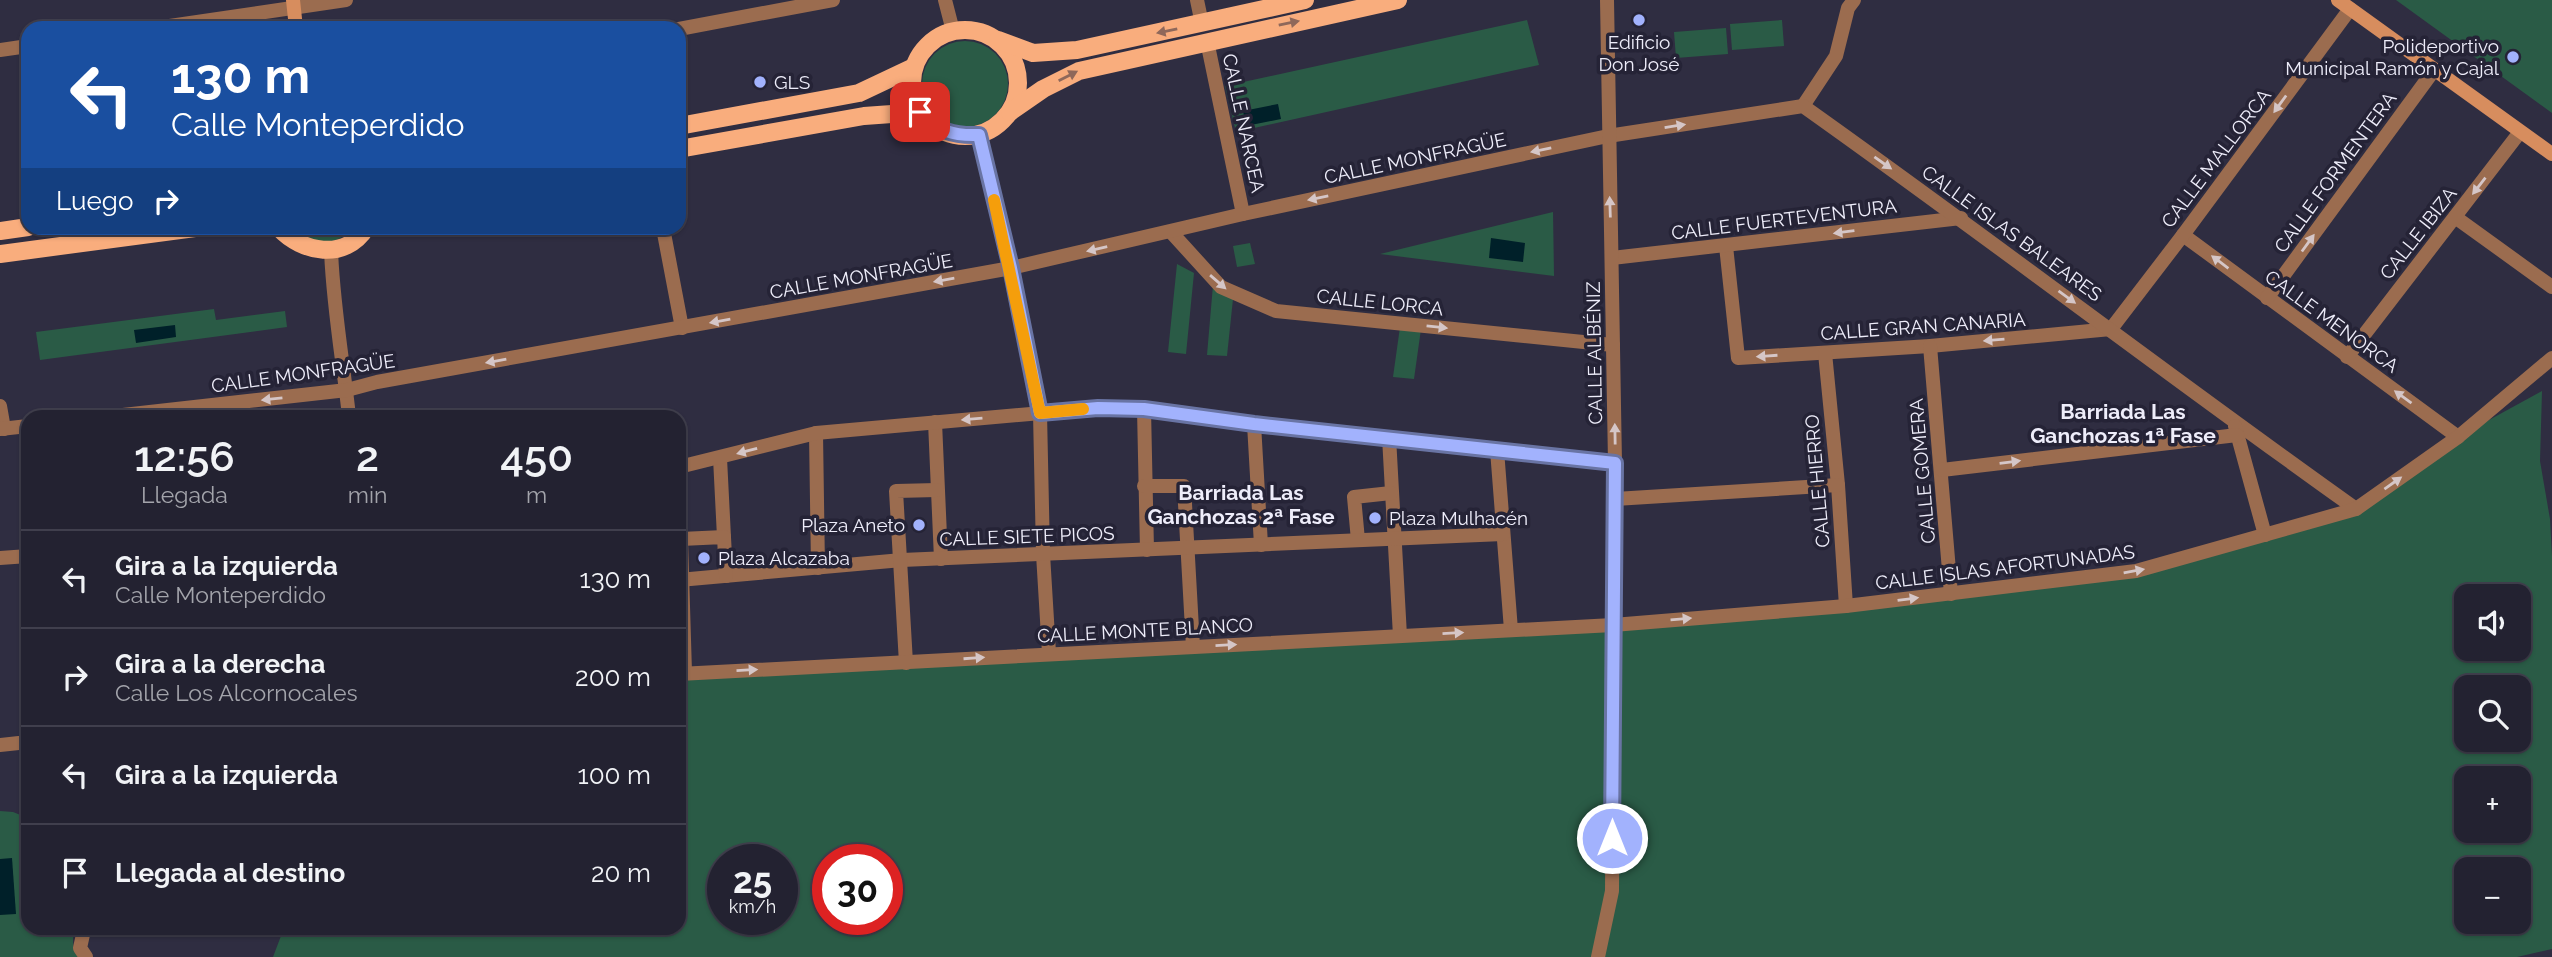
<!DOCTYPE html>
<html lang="es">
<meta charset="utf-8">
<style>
body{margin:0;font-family:Raleway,sans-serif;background:#2b2a39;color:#f1f3f6;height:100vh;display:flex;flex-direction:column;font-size:26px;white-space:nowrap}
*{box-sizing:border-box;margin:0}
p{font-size:23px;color:#a3a4ab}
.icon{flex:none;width:38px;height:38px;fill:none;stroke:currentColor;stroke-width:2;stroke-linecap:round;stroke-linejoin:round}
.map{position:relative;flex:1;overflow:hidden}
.panel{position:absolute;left:21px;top:410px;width:665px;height:525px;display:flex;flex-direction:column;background:#232231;border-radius:21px;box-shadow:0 2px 5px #0004,0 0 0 2px #403f4d}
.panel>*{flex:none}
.banner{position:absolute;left:21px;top:21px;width:665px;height:214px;border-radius:21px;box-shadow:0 2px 5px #0004,0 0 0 2px #403f4d;background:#1a4fa0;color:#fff;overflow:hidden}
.fabs{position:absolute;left:2454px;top:584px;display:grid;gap:14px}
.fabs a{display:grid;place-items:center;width:77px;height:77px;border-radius:14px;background:#232231;box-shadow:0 2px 5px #0004,0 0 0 2px #403f4d;font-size:35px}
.speed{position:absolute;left:707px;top:844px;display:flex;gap:14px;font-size:35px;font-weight:700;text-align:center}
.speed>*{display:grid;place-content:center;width:91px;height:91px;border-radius:50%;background:#232231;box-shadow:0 2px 5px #0004,0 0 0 2px #403f4d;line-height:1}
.speed small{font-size:18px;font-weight:400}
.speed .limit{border:10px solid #d22;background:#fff;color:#111}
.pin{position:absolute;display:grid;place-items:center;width:60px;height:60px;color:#fff;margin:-30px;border-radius:14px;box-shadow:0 4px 10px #0006}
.me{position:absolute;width:77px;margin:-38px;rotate:0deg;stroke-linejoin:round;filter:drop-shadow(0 0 5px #0008)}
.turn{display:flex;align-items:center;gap:24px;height:147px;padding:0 35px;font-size:32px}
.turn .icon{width:91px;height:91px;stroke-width:2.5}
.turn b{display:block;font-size:49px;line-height:60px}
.then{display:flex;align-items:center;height:66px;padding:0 35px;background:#0003;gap:14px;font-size:26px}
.eta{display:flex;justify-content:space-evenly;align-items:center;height:119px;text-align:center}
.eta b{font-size:42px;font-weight:600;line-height:49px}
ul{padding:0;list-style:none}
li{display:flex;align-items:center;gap:21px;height:98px;padding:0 35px;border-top:2px solid #403f4d}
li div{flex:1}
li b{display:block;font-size:26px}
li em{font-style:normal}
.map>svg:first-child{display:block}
.green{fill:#2a5b46;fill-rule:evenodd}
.water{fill:#002029}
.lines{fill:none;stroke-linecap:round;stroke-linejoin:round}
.street{stroke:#9b6c4f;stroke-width:14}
.secondary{stroke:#d78d5e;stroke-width:14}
.primary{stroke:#f9ad7d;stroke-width:18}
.oneway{fill:#8f685a}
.oneway2{fill:#d5c6c7}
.route-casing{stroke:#6974a4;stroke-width:18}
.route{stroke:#a2b2fd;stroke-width:12}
.slow{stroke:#f59e0b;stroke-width:12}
.poi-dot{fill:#a2b2fd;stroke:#252336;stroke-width:2.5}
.labels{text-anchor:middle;stroke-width:7;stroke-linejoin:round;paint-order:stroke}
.poi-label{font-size:19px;fill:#eeedfa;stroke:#252336;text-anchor:start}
.street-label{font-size:19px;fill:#eeedfa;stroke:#252336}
.neighbourhood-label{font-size:21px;font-weight:bold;fill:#eeedfa;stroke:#252336}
</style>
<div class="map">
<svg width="2552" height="957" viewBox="0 0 2552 957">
<rect width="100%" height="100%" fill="#2f2d41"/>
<g class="green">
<polygon points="2396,0 2552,0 2552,113"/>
<polygon points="1527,20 1539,65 1236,132 1225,86"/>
<polygon points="1782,20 1784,46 1732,50 1730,24"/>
<polygon points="1726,28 1728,54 1676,58 1674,32"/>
<circle cx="965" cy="84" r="43"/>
<polygon points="1553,212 1554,276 1380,254"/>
<path d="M290 228H353C333 250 311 242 290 228Z"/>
<polygon points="1250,243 1255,264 1237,267 1233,246"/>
<polygon points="1177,264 1194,273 1186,354 1168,352"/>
<polygon points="1213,285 1233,299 1227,356 1207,355"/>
<polygon points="214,309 216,320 285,311 287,327 40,360 36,332"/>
<polygon points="1400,327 1421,329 1414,379 1393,377"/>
<path d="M2542 391 2540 461 2550 519 2552 556V949L2517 957H273L284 928H679V674L1613 625 2136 571 2356 509 2458 437ZM2466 597H2518V649H2466ZM2466 688H2518V740H2466ZM2466 779H2518V831H2466ZM723 859H782V919H723ZM828 859H887V919H828ZM2466 870H2518V922H2466Z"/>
<path d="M0 811 13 812 28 818V928H75C72 939 72 946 78 957H0Z"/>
</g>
<g class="water">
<polygon points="1278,104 1281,119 1246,126 1243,111"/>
<polygon points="1491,238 1525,243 1523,262 1489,258"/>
<polygon points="175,325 176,337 136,343 134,330"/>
<polygon points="12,858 16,914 0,915 0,859"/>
</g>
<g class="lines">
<g class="street">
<polyline points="945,0 953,31"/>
<polyline points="1197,0 1202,24"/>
<polyline points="156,28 346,0"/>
<polyline points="679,29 833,0"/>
<polyline points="1207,41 1243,214"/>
<polyline points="0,50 28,46"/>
<polyline points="1803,106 1836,56 1848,8 1854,0"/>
<polyline points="979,135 1011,268 1040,413 1043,554 1049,653"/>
<polyline points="2455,217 2552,287"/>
<polyline points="663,228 682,328"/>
<polyline points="1171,232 1221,287 1276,311 1613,345"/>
<polyline points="2183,235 2458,437"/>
<polyline points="1726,246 1738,358 1930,346 2111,329 2183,235 2350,9"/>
<path d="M331 250C333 306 343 361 349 416"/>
<polyline points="1612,258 1961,218"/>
<polyline points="2267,298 2434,70"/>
<polyline points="1930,346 1951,594"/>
<polyline points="1825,353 1838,485 1846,606"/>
<polyline points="2347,357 2520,132"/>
<polyline points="0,406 4,429"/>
<polyline points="1144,409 1147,550"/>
<path d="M114 416 347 390 377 382 1011 268 1243 214 1608 136 1803 106C1989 238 2170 377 2356 509"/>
<polyline points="935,422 941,559"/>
<polyline points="1254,424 1261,545"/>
<polyline points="2235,426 2265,535"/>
<polyline points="0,429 28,426"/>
<polyline points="816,433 818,568"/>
<polyline points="1389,437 1400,636"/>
<polyline points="1497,450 1511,630"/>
<polyline points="720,458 724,537"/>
<polyline points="679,467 816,433 1098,408 1144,409 1254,424 1615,463"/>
<polyline points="1942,470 2237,435"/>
<polyline points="1144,486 1184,486 1193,647"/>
<polyline points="1615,499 1838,485"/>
<polyline points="1358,540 1354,497 1391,493"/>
<polyline points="0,558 28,556"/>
<polyline points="679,580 902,560 1503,534"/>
<polyline points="906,663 896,491 937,490"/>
<polyline points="685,673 681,539 724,537 726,576"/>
<polyline points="679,674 1613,625 1846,606 2136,571 2356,509 2458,437 2552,358"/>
<polyline points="0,745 28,742"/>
<polyline points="86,957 80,948 84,930 87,928"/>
<polyline points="1598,957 1612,891 1615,463 1607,0"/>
</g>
<g class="secondary">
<polyline points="293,0 296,28"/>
<polyline points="2338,0 2552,154"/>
</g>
<g class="primary">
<circle cx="965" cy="83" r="53"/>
<polyline points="998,40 1033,53 1077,50 1305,0"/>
<polyline points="1010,112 1043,89 1079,71 1398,0"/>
<polyline points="679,126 859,93 914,67"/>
<polyline points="679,149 864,116 920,112"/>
<path d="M279 228C302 253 345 261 366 228"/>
<polyline points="0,231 28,227"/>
<polyline points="0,254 195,228"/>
</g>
</g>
<defs><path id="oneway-solid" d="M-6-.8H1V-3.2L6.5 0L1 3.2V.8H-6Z" transform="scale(1.75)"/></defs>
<g class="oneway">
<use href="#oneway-solid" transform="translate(1289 23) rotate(-12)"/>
<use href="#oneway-solid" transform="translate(1167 31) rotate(168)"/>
<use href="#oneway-solid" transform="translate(1068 76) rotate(-27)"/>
</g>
<g class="oneway2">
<use href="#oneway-solid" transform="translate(2280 104) rotate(126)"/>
<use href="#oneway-solid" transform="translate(1675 126) rotate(-9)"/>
<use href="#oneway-solid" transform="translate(1541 150) rotate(168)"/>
<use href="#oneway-solid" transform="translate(1883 163) rotate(35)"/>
<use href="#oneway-solid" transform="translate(2479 186) rotate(128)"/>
<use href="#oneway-solid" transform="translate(1318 198) rotate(168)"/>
<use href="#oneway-solid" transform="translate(1610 207) rotate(-92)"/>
<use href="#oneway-solid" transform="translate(1844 232) rotate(173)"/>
<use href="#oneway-solid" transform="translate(2308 243) rotate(-54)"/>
<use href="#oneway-solid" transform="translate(1097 249) rotate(167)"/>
<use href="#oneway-solid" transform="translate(2220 262) rotate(-143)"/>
<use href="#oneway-solid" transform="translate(944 280) rotate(170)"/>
<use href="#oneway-solid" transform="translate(1218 282) rotate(41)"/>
<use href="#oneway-solid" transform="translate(2067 297) rotate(36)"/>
<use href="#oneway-solid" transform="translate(720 321) rotate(170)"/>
<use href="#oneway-solid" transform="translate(1437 327) rotate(6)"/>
<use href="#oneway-solid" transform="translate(1994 340) rotate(175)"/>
<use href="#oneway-solid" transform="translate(1767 356) rotate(176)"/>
<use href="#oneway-solid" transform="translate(496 361) rotate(170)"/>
<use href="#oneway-solid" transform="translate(2403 397) rotate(-144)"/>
<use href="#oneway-solid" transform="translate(272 399) rotate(174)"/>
<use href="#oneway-solid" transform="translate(972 419) rotate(175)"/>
<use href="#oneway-solid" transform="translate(1615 434) rotate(-91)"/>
<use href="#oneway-solid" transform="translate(747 451) rotate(165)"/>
<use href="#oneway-solid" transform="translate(2010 462) rotate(-7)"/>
<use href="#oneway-solid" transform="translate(2393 483) rotate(-35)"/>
<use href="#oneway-solid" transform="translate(2134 571) rotate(-10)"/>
<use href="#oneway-solid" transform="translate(1908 599) rotate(-7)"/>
<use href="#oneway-solid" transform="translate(1681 619) rotate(-5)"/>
<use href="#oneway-solid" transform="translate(1453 633) rotate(-3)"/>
<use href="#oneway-solid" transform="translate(1226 645) rotate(-3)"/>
<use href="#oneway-solid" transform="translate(974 658) rotate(-4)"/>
<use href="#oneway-solid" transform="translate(747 670) rotate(-3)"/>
</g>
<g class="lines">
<g class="route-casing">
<path id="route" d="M920 112C940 131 951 136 979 135L1011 268 1040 413 1098 408 1144 409 1254 424 1615 463 1612 838"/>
</g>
<use href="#route" class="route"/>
<polyline class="slow" points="994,200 1040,413 1083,409"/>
</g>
<g class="poi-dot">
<circle cx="1639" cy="20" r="7"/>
<circle cx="2513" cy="57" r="7"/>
<circle cx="760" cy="82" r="7"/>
<circle cx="1375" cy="518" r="7"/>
<circle cx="919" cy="525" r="7"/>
<circle cx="704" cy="558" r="7"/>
</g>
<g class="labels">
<g class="poi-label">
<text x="1639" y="49" text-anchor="middle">Edificio<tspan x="1639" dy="22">Don José</tspan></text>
<text x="2499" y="53" text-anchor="end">Polideportivo<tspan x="2499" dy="22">Municipal Ramón y Cajal</tspan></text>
<text x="774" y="89">GLS</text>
<text x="1389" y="525">Plaza Mulhacén</text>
<text x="905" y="532" text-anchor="end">Plaza Aneto</text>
<text x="718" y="565">Plaza Alcazaba</text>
</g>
<g class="street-label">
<text transform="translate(1244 123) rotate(78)" y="7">CALLE NARCEA</text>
<text transform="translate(1415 158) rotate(-12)" y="7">CALLE MONFRAGÜE</text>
<text transform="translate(2216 158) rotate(-53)" y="7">CALLE MALLORCA</text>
<text transform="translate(2335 172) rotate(-54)" y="7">CALLE FORMENTERA</text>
<text transform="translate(1784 219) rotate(-7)" y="7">CALLE FUERTEVENTURA</text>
<text transform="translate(2012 233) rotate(36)" y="7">CALLE ISLAS BALEARES</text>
<text transform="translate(2418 233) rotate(-52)" y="7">CALLE IBIZA</text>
<text transform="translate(861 276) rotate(-10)" y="7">CALLE MONFRAGÜE</text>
<text transform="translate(1380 302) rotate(6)" y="7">CALLE LORCA</text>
<text transform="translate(2332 321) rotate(36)" y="7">CALLE MENORCA</text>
<text transform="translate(1923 326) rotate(-4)" y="7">CALLE GRAN CANARIA</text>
<text transform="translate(1594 353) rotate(-91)" y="7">CALLE ALBÉNIZ</text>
<text transform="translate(303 373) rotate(-8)" y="7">CALLE MONFRAGÜE</text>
<text transform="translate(1922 471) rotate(-95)" y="7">CALLE GOMERA</text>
<text transform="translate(1817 481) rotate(-95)" y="7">CALLE HIERRO</text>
<text transform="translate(1027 536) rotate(-2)" y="7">CALLE SIETE PICOS</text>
<text transform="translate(2005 567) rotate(-7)" y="7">CALLE ISLAS AFORTUNADAS</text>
<text transform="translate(1145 630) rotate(-3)" y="7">CALLE MONTE BLANCO</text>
</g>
<g class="neighbourhood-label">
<text x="2123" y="419">Barriada Las<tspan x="2123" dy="24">Ganchozas 1ª Fase</tspan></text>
<text x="1241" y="500">Barriada Las<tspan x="1241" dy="24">Ganchozas 2ª Fase</tspan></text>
</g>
</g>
</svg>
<div class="fabs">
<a><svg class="icon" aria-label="sound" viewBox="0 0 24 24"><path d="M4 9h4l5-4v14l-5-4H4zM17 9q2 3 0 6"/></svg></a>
<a><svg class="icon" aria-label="search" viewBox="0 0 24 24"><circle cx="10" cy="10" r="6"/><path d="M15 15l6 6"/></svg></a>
<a>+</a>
<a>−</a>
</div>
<div class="speed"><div>25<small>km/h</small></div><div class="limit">30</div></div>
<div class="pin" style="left:920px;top:112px;background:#d93025"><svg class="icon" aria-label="arrive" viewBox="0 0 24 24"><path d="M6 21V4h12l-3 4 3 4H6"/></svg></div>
<svg class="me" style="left:1612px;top:838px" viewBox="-20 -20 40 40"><circle r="17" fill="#a2b2fd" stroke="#fff" stroke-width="3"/><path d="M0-11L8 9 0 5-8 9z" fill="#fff"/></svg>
<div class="banner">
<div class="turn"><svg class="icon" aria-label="left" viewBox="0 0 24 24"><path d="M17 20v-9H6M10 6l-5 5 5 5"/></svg><div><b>130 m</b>Calle Monteperdido</div></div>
<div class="then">Luego<svg class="icon" aria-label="right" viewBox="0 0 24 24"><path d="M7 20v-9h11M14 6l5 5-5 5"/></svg></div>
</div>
<section class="panel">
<div class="eta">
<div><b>12:56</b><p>Llegada</p></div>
<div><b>2</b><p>min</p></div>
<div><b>450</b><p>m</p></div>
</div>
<ul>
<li><svg class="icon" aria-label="left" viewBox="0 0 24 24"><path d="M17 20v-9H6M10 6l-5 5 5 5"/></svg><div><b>Gira a la izquierda</b><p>Calle Monteperdido</p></div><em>130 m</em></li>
<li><svg class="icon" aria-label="right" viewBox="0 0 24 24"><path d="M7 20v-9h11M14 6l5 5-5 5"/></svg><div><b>Gira a la derecha</b><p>Calle Los Alcornocales</p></div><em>200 m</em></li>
<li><svg class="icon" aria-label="left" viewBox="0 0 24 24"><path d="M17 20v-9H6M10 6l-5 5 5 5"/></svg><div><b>Gira a la izquierda</b></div><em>100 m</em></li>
<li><svg class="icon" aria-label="arrive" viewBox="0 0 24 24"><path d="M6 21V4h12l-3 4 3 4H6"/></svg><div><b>Llegada al destino</b></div><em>20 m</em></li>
</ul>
</section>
</div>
